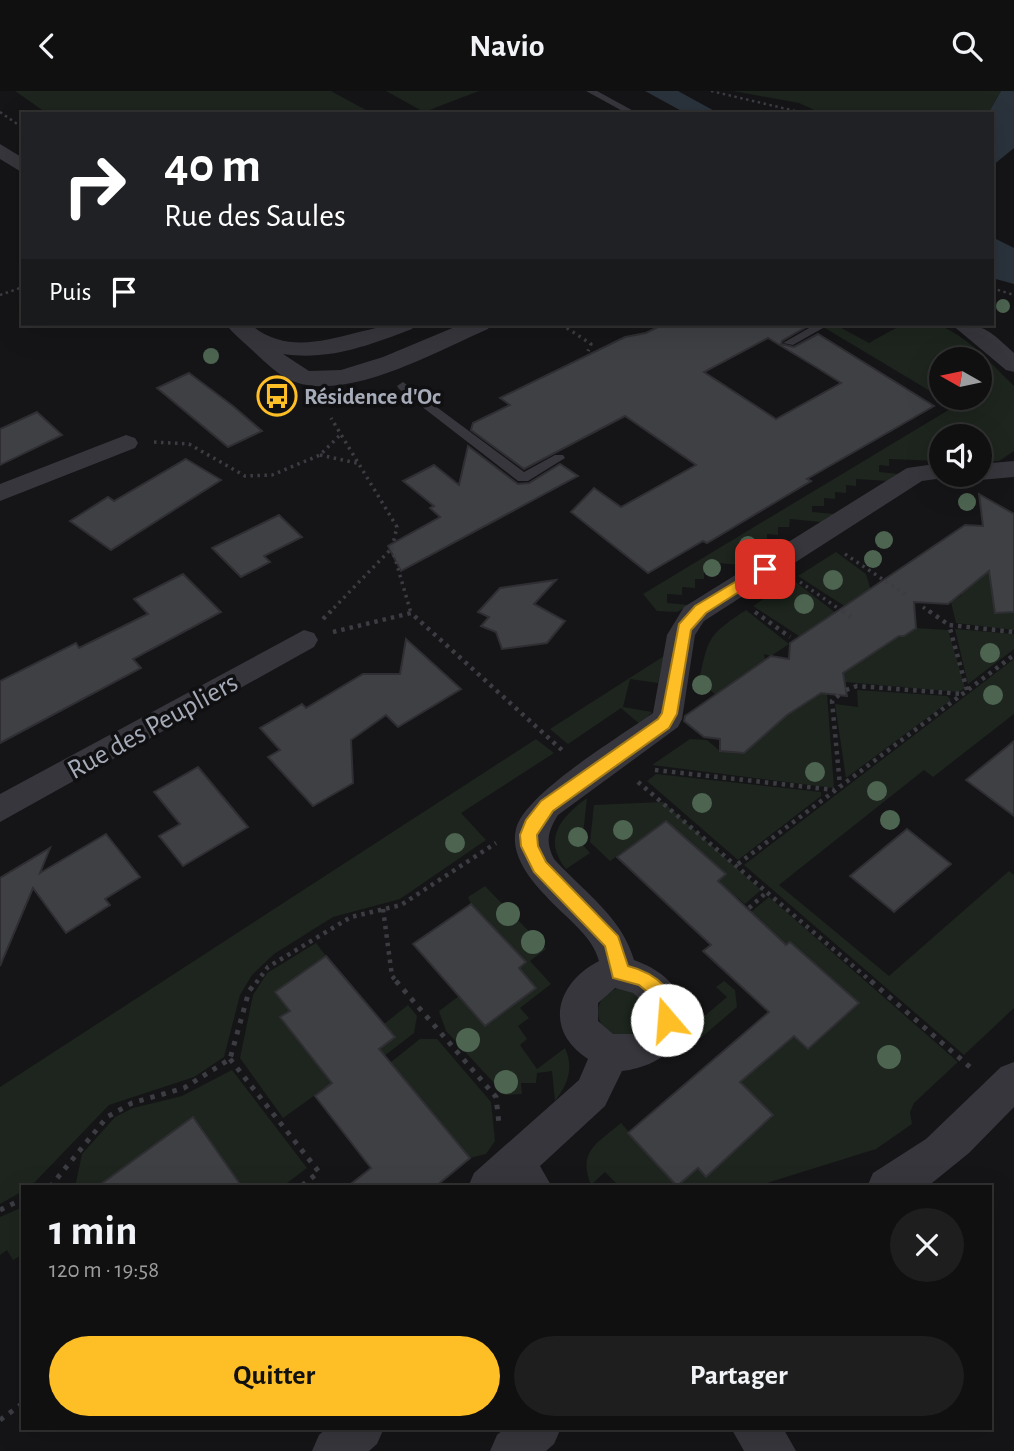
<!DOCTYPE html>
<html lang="fr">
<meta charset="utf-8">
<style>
body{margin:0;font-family:"Alegreya Sans",sans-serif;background:#1e1e1f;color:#f1f3f6;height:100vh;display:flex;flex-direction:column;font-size:26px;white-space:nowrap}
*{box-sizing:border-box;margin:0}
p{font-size:23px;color:#9c9d9f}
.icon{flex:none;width:38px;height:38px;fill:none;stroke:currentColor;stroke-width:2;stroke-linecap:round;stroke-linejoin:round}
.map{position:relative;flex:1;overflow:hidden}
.drawer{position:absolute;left:21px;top:1094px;width:971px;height:245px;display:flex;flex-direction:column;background:#101011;border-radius:0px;box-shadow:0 7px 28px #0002,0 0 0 2px #303031}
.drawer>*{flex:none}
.top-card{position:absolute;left:21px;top:21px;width:973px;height:214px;border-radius:0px;box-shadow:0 7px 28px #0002,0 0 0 2px #303031;background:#202124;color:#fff;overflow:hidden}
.needle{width:46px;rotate:279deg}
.buttons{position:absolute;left:929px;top:256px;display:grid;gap:14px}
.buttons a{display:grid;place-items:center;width:63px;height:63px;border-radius:50%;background:#101011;box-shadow:0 7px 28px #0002,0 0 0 2px #303031;font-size:35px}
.pin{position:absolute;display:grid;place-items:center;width:60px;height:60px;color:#fff;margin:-30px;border-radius:14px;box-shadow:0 4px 10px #0006}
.me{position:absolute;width:77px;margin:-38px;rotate:342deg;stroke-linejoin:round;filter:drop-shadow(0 0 5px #0008)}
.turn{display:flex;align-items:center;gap:24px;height:147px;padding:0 28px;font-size:32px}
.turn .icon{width:91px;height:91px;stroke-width:2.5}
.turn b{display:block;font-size:49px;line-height:60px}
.then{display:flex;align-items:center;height:66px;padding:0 28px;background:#0003;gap:14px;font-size:26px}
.round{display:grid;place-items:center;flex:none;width:74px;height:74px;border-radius:37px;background:#1e1e1f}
.head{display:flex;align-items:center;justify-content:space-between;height:119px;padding:0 28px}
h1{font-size:42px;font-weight:700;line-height:52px}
.cta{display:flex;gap:14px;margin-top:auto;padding:14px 28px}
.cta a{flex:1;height:80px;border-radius:42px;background:#febe25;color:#111;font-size:28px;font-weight:700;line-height:80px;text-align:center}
.cta a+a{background:#1e1e1f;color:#f1f3f6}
header{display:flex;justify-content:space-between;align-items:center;height:91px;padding:0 28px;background:#101011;font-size:32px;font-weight:700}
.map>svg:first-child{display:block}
.green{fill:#1d251e;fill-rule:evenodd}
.water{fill:#2a333c}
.building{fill:#3f4044;stroke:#2f2f33;stroke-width:2;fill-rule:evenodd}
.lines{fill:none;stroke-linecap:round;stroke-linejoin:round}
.path-far3{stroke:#3c3d43;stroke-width:2.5;stroke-dasharray:2.5 3.5;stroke-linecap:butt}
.path-far2{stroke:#3c3d43;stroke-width:3.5;stroke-dasharray:2.5 4.5;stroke-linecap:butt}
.path-far1{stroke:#3c3d43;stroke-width:4.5;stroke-dasharray:3.5 5;stroke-linecap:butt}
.path{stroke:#3c3d43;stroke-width:5;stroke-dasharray:4.5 7;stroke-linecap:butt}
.service{fill:#36363c;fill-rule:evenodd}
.minor{fill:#36363c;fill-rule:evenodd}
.tree{fill:#4d6451}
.route{fill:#febe25;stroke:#a57c18;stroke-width:2}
.labels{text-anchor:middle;stroke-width:7;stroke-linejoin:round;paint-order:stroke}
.far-poi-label{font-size:23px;font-weight:bold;fill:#a6abb8;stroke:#101012;text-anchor:start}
.street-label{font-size:28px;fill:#a6abb8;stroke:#101012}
</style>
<header><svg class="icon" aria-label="back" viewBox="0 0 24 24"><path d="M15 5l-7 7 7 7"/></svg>Navio<svg class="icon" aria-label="search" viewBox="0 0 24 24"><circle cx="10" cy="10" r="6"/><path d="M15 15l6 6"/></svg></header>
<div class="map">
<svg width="1014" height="1360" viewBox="0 0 1014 1360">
<rect width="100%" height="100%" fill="#151517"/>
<g class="green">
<polygon points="15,0 331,0 373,23 48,23"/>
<polygon points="386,0 479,0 424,21"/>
<polygon points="733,0 1001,0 988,23 823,23 799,12"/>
<path d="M834 233 869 252C880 246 891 239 903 234 946 218 987 269 1014 295V360L999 370H980V345H942L941 370 889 368V375L879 374V381L899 383 888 390 856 388V395L846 394V402L835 401V408L824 407V415H812V421L835 423 821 431 790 428 789 436H778V444L767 443V451L755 450V458L743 457V466L763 467 752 475 718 472V481L704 480V488H695V497L682 496V504L667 503V512L689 514 677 521 657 520 643 503 955 315 825 237ZM942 268H980V306H942Z"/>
<polygon points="836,461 866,483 871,500 846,516 798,485"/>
<polygon points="1009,465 1014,466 1014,539 956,532 951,511 962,504 960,492"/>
<polygon points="793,489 837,523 799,545 753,515"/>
<path d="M746 519 789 553 771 565 764 563 765 569 721 608 699 590C709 546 707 545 746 519Z"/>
<polygon points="916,537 948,539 965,597 959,601 844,591 843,582 881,556 885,544 904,545"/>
<polygon points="955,538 1014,543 1014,558 968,593"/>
<polygon points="664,565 658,592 630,588 623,616 652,621 641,634 621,617 568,653 550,638"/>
<polygon points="1014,568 1014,623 933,686 924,679 779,794 889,885 1009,780 1014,784 1014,917 964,964 744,774"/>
<polygon points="857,599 947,605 951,609 846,687 835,613 858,616"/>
<polygon points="816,602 827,603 834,697 652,674 690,648 707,649 720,660 744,662 757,651 757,644"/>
<polygon points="536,648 554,662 461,722 486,749 400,808 333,826 274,863 252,884 240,904 224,966 194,986 109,1014 34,1092 23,1096 23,1100 0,1113 0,996"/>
<polygon points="656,683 821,701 821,705 738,769 647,690"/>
<path d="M587 707 582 753 590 762 566 778C542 748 561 726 587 707Z"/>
<polygon points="663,711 761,799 745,813 718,790 726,783 666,730 610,770 590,751 594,714"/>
<path d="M485 795 546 858 530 870 551 893 520 917 529 927 518 935 527 948 520 954 537 978 565 957C574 977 568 993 555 1010L552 980 537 982 536 992H521L522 1003 505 1004 446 940 439 920 459 905 485 935 536 897 519 877 526 871 471 813 468 806Z"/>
<path d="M769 806 958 971 914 1012 910 1021 912 1033 876 1058 757 1095H619L605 1081 591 1094C577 1060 598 1052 621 1032L677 1095 698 1078 706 1086 773 1025 740 991 793 944 809 958 859 913 790 851 782 857 746 825Z"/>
<polygon points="316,852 326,865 275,901 290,920 281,926 332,992 283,1027 240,967 253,904 267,882"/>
<polygon points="724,890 735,899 737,916 683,962 693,935 727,906 716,896"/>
<circle cx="622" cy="921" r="24"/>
<polygon points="408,914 417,925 414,942 375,972 369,965 395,946 384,933"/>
<polygon points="420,948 437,948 491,1011 495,1050 486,1063 470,1067 381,979"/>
<polygon points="232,979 307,1077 283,1095 228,1095 237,1089 193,1027 106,1089 109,1095 75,1096 82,1063 115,1026 133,1017 182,1005"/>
<polygon points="23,1116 23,1163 13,1169 7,1159 0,1164 0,1126"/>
</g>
<g class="water">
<polygon points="645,0 678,0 720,23 687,23"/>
<polygon points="1001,0 1014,0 1014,57 992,75 992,23 988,23"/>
<polygon points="992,146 1014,157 1014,193 992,187"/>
</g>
<g class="building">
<path d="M664 233H800L806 236 782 250 781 253 794 256 818 243 934 315 807 388 811 390 707 452 703 450 648 482 571 421 594 397 621 416 696 374 625 325 524 378 471 339 473 332 510 314 500 307 625 246 646 242ZM768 247 819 278 841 292 776 328 704 281Z"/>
<polygon points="189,282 233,315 262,340 228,356 157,297"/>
<polygon points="37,321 62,344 0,374 0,338"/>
<polygon points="468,355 518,393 529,392 560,373 578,385 401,480 388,455 440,426 430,417 434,415 403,390 434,374 459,394"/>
<polygon points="186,368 221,389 111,459 70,430 108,406 114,410"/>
<polygon points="979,403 1014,423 1014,521 995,522 989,480 948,513 914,511 916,537 904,545 899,545 843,582 847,605 821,602 787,624 744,662 720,660 720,648 704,646 684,630 685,625 771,565 789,568 790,552 965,434 983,435"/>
<polygon points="279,424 302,446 264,465 270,471 241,486 212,457"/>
<polygon points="183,483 221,521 133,568 141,577 0,652 0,590 76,552 79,557 148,523 134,508"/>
<polygon points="556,489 534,513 565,530 547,552 502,558 496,541 481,535 489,526 478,521 500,497"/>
<polygon points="406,548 461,598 398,636 386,624 351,649 353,692 313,715 268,666 280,659 260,637 302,613 306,617 363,583 400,583"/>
<polygon points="1014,650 1014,725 966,689"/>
<polygon points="198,676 248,736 183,775 159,745 180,733 154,701"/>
<polygon points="666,730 726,783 718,790 786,854 790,851 859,912 808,958 794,945 740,991 773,1024 706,1086 698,1077 677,1095 628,1042 769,921 703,860 711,854 617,766"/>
<polygon points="907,738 951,773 894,821 850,785"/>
<polygon points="106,743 140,786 105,808 110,814 66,842 33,797 0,875 0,787 50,757 40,782"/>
<polygon points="471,813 526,871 519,877 536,897 485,935 413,853"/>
<polygon points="326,865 395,946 379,958 470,1067 435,1096 347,1096 371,1077 315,1005 332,992 280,926 290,920 275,901"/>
<polygon points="193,1026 242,1096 97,1096"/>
</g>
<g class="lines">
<g class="path-far3">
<polyline points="711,0 808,23"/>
<polyline points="0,21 23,37"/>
<polyline points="992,197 1014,204"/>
<polyline points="0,204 23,196"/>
</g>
<g class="path-far2">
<polyline points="561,233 591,253 588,260"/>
<polyline points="154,351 189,353 245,385 272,384 320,364 339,345"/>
<polyline points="320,364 361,373"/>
<polyline points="392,457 411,522"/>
<polyline points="845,463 906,504"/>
<polyline points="800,491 845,522"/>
<polyline points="923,516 931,522"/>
<polyline points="329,522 392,457 397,436 331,327"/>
</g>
<g class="path-far1">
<polyline points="842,520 851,526"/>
<polyline points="929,520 949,534"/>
<polyline points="755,521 790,546"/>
<polyline points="323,528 331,520"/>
<polyline points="333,541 411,522 563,660"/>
<polyline points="846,599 857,595 962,603"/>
<polyline points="967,599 949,534 1014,541"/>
<polyline points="839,604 832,610 840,695"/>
<polyline points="655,679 834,699"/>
<polyline points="638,691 873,892"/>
<polyline points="738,773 1014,564"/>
<polyline points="749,817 768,800"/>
<polyline points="383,818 392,885 398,892"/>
<polyline points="256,892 268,876 351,826 401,814 496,752"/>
</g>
<g class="path">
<polyline points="396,890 496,1006 499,1033"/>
<polyline points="871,890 971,977"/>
<polyline points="230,968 319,1081 300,1096"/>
<polyline points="50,1096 107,1026 132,1012 184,997 230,968 249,900 257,890"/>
<polyline points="0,1119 23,1108"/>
<polyline points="0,1329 23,1312"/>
</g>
<g class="service">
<polygon points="586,0 597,0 639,23 628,23"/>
<polygon points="816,233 830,233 793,254 783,252"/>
<polygon points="403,291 524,381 555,364 563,364 565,367 528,390 518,390 399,298 397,295"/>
</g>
<g class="minor">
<polygon points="0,53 23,67 23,82 0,68"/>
<path d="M226 233H250C300 276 360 230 415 233L412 238C370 254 329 270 283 263L309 280 341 279 383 266 462 233H491L488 238C437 260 350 310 295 291 278 285 265 271 252 259 244 251 233 243 226 233Z"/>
<path d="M951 233C984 232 990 240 1014 262V281L1006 279Z"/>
<polygon points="126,344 135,347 138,352 135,357 0,410 0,393"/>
<polygon points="1014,370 1014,386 980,389 969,383 980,383 980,373"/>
<path d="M942 372V383H953L951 386 922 390 704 530 695 544 682 628 678 636 558 724C548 740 545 751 554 768 583 800 622 826 634 869 708 895 699 970 622 980L605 1015 540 1075 552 1096H468L474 1082 579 989 588 968C543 939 556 892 599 870 592 843 562 824 545 804 529 787 510 763 516 738 524 703 621 645 653 622L667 544 684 516 907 377ZM615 897 633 902 648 915 646 934 638 943H613L598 930V912Z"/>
<polygon points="304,539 314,542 318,549 314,556 0,731 0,703"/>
<polygon points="1014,971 1014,1016 969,1062 927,1096 867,1096 873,1082 926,1048 1001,976"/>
<polygon points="327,1337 384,1337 377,1353 369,1360 312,1360 319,1344"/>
<polygon points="505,1337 561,1337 554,1353 546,1360 490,1360 497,1344"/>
<polygon points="731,1337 783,1337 796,1360 744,1360"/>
</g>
</g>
<g class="tree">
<circle cx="1003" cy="215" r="7"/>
<circle cx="211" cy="265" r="8"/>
<circle cx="967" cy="411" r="9"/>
<circle cx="884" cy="449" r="9"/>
<circle cx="748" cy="454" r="9"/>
<circle cx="873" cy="468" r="9"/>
<circle cx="712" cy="477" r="9"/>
<circle cx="833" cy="489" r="10"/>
<circle cx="804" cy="513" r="10"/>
<circle cx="990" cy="562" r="10"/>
<circle cx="702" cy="594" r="10"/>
<circle cx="993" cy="604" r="10"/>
<circle cx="815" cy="681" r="10"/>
<circle cx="877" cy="700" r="10"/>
<circle cx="702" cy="712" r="10"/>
<circle cx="890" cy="729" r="10"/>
<circle cx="623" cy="739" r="10"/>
<circle cx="578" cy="746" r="10"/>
<circle cx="455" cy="752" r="10"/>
<circle cx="508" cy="823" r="12"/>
<circle cx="533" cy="851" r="12"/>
<circle cx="468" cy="949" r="12"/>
<circle cx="889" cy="966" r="12"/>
<circle cx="506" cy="991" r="12"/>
</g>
<path class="route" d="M765 473 770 474V481L706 522 691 539 677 623 669 637 553 720 537 744 538 755 546 771 618 845 628 875C653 881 687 904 673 935L667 938 660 935 651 904 639 894 613 887 605 855 534 781 521 755 520 744 526 729 541 710 658 628 662 622 679 533 695 515Z"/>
<defs>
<g id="bus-ring" transform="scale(2.0125)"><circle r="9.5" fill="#101012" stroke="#febe25" stroke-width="1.5"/><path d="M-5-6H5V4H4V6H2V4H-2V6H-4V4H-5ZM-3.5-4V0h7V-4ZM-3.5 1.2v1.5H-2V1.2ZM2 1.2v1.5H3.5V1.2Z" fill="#febe25"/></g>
</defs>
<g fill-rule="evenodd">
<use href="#bus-ring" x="277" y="305"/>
</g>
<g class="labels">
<g class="far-poi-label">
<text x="304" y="313">Résidence d'Oc</text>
</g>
<g class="street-label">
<text transform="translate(152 634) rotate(-29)" y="10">Rue des Peupliers</text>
</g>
</g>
</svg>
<div class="buttons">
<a><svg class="needle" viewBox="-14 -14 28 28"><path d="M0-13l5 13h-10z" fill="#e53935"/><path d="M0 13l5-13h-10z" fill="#9c9d9f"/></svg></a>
<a><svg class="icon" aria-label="sound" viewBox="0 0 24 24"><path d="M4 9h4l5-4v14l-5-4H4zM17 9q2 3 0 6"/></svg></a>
</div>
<div class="pin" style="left:765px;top:478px;background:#d93025"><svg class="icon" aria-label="arrive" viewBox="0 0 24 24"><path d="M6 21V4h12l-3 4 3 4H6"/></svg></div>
<svg class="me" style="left:667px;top:929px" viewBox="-20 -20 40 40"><circle r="19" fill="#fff"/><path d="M0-13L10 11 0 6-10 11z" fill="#febe25"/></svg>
<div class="top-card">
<div class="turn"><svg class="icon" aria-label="right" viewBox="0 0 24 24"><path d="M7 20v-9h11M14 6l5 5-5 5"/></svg><div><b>40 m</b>Rue des Saules</div></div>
<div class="then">Puis<svg class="icon" aria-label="arrive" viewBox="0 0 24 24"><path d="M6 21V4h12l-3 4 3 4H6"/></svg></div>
</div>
<section class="drawer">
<div class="head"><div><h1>1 min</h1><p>120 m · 19:58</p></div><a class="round"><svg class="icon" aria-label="close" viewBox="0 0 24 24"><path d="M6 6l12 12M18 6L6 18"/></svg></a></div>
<div class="cta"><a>Quitter</a><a>Partager</a></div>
</section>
</div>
